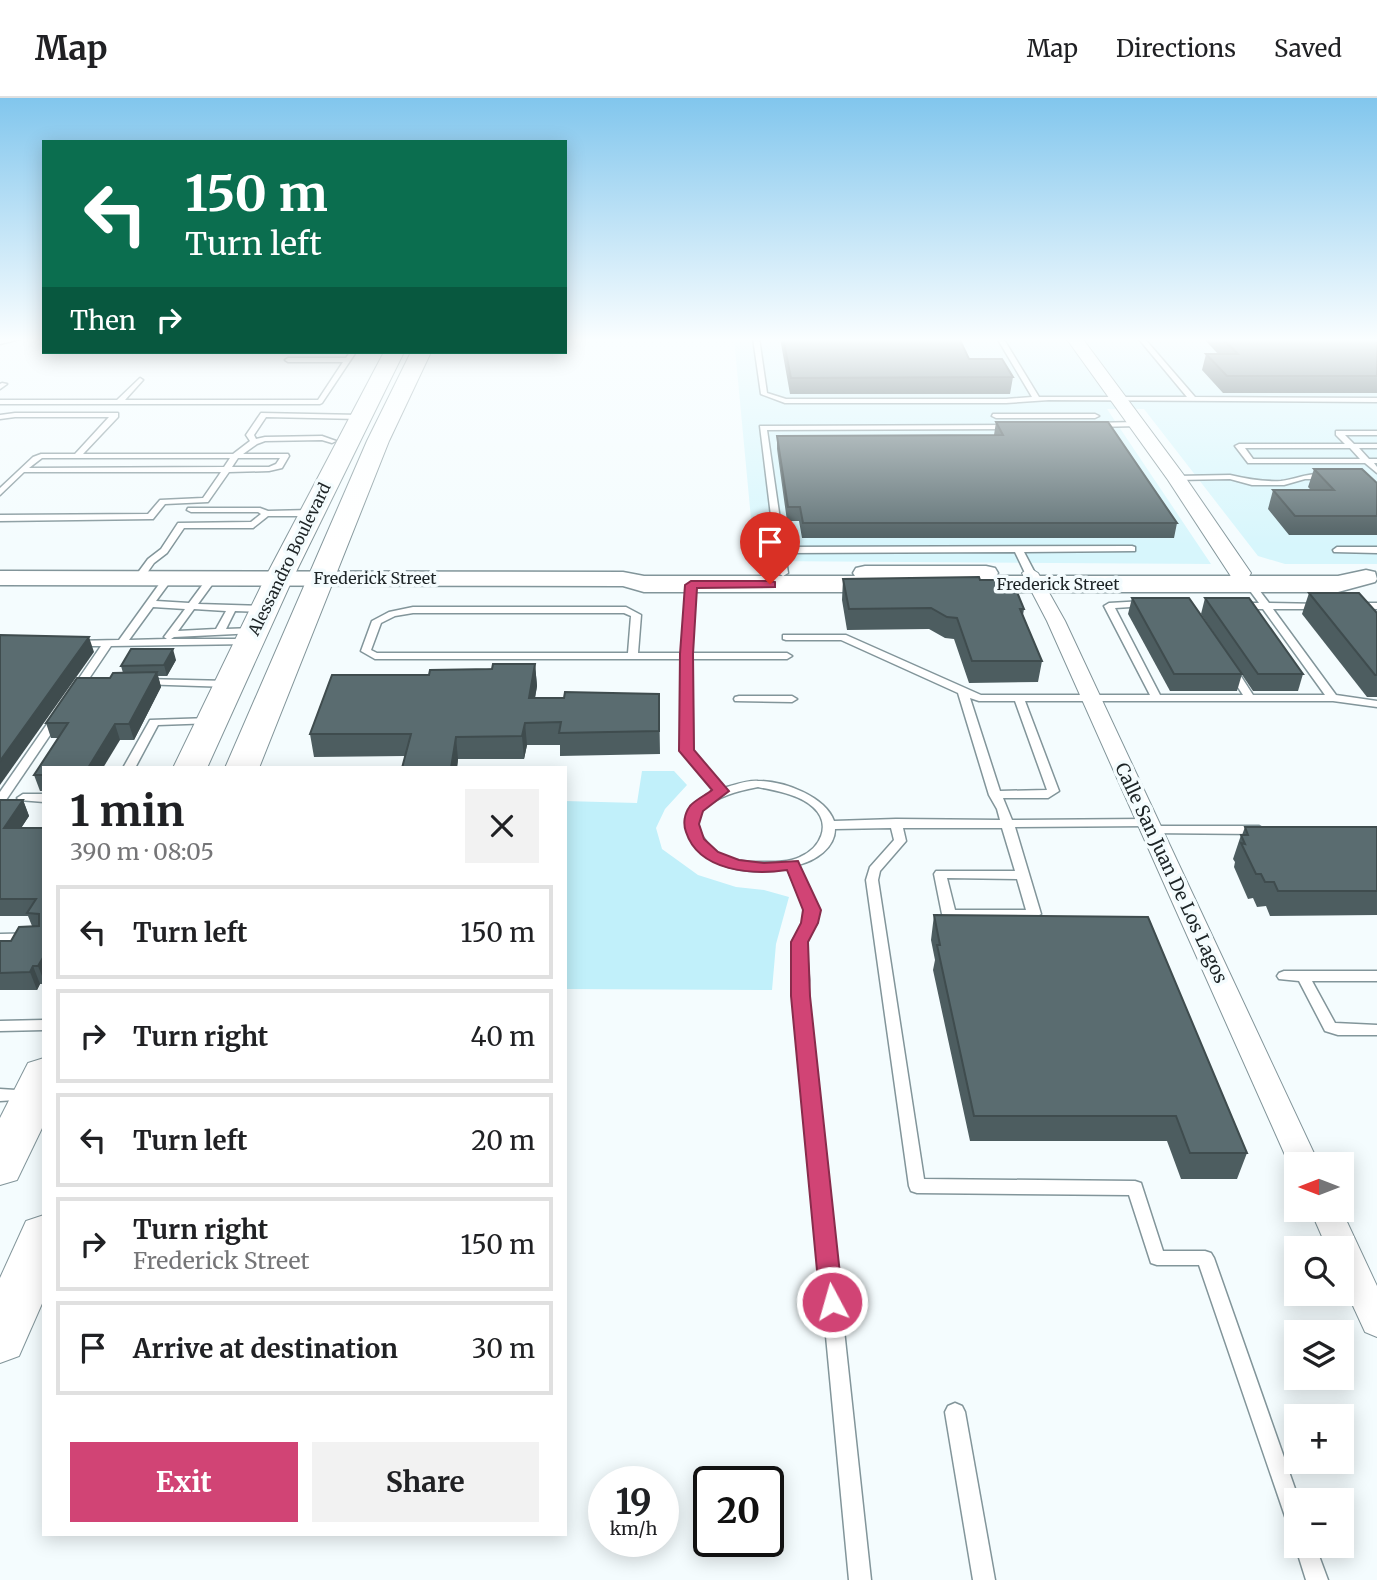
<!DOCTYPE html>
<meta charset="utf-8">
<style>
body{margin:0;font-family:Merriweather,serif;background:#f2f2f2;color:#202124;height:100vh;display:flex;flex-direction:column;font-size:26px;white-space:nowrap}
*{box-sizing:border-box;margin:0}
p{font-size:23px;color:#757577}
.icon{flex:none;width:38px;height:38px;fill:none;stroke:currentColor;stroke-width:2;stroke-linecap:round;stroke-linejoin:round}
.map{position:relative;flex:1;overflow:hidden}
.panel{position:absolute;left:42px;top:668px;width:525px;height:770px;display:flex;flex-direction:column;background:#fff;border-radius:0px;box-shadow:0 4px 18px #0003}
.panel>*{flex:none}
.guide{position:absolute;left:42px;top:42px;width:525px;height:214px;border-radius:0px;box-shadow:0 4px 18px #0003;background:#0b6e4f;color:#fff;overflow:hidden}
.needle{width:46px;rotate:270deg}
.buttons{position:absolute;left:1284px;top:1054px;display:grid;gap:14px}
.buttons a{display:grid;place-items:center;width:70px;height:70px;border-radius:0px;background:#fff;box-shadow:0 4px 18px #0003;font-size:35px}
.speed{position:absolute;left:588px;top:1368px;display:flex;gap:14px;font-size:35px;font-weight:700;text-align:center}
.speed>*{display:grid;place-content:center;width:91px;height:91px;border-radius:50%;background:#fff;box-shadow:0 4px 18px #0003;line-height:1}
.speed small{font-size:18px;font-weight:400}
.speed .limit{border:4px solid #111;border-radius:10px;background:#fff;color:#111}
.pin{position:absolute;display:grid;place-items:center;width:60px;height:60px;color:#fff;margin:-72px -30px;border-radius:50% 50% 50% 0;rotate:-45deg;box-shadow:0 0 7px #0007}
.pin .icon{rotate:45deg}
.me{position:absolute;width:77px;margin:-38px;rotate:354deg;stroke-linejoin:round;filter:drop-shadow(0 0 5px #0008)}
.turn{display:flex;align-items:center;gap:24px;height:147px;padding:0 28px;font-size:32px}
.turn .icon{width:91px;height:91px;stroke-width:2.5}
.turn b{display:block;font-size:49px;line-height:60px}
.then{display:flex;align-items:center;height:66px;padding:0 28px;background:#0003;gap:14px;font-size:26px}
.round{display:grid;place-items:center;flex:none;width:74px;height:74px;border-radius:0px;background:#f2f2f2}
.summary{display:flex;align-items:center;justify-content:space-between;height:119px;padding:0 28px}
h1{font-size:42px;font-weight:700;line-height:52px}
.action{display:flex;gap:14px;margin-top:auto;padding:14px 28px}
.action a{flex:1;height:80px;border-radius:0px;background:#d14475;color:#fff;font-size:28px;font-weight:700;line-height:80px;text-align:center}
.action a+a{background:#f2f2f2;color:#202124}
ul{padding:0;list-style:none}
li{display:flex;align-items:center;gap:21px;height:94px;margin:0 14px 10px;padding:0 14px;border:4px solid #e0e0e0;border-radius:0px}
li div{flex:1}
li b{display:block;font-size:26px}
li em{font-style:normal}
header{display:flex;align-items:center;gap:42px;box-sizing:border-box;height:98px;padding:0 35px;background:#fff;border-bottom:2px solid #e0e0e0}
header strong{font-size:33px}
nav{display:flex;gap:38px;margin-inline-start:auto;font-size:24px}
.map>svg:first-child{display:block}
.built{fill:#d7f6fc}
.green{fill:#c1f0fa}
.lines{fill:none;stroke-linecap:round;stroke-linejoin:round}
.service-casing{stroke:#82959a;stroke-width:3}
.minor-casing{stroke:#82959a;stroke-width:2}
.tertiary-casing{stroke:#82959a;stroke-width:2}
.secondary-casing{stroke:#82959a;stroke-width:3}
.primary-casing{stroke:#82959a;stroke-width:2}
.service{fill:#fff;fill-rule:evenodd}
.minor{fill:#fff;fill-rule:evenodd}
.tertiary{fill:#fff;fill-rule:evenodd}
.secondary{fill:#fff;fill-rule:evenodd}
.primary{fill:#fff;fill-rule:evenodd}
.wall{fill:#4d5d60}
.shaded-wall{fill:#3f4c4e}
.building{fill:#5a6c70;stroke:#3f4c4e;stroke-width:2}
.route{fill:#d14475;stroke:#882c4c;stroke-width:2}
.labels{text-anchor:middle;stroke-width:7;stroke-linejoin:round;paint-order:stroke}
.far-street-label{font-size:16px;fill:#1d2426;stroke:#f4fcfe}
.street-label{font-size:18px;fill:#1d2426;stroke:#f4fcfe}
</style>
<header>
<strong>Map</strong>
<nav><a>Map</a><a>Directions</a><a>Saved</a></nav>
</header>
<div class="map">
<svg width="1377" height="1482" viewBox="0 0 1377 1482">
<rect width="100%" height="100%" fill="#f4fcfe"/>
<polygon class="built" points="734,240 1377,240 1377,466 1285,466 1258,458 1144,311 1107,311 1211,466 755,463"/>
<polygon class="green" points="642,673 674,673 687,687 665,711 656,730 662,751 698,777 736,789 764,792 789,799 776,846 772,892 565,891 565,703 637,705"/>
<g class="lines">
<g class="service-casing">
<g id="service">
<polygon points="11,240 25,240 0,246 0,242"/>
<polygon points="753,240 759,240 767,295 786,301 1006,301 1032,299 997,240 1003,240 1039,299 1187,299 1138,240 1144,240 1195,299 1377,300 1377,304 1049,302 1006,305 785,305 761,296"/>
<polygon points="350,254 356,254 322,305 320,306 0,306 0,302 117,302 140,280 143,282 125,302 318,302 343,264 288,264 285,262 288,260 346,260"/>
<polygon points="2,285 7,286 0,291 0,286"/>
<path d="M15 315H118V319L83 356H233L250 343 246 337 261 315 360 317 364 319 360 321 266 319 254 337 256 341 265 339 322 338 336 343 332 345 322 342 265 343 257 346 243 356H288L289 358 282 370 269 373 229 374 208 404 165 406 153 421 0 423V417L148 416 160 402 203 400 221 374H24L0 397V390L33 359 41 356H75L109 319H15L0 321V317ZM42 360H230L224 369 29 370ZM238 360H280L276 366 269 369H232Z"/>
<polygon points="993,316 1095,316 1099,318 1095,320 996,320 992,318"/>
<polygon points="1136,324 1140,326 1139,328 1093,329 1089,327 1093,325"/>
<polygon points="1015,327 1016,329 1012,331 767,332 784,449 1132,448 1135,449 1135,453 1024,454 1035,475 1030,478 1025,475 1015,454 785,455 788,475 783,478 778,475 760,328"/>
<path d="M1336 333H1377V337H1345L1354 346H1377V350H1359L1369 361H1377V365H1374L1377 369V375L1365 365H1248L1235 348 1239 346H1345L1336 337ZM1245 350H1350L1360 361H1253Z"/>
<path d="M1230 377C1247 381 1263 384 1281 383 1298 381 1316 371 1332 379L1328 381H1305L1284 387H1252L1230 381 1176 382 1172 380 1176 378Z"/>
<polygon points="188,410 260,410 268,413 311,412 315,415 311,418 268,418 253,430 184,430 167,455 154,465 142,482 136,482 134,480 148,461 161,451 178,425 251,424 261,416 258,414 191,414 187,412"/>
<polygon points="1337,449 1377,449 1377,455 1334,454 1333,452"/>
<path d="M168 477 173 480 156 503 189 505 209 478 212 477 217 480 198 506 264 508 269 511 264 514 235 513 226 531 254 530 257 531V535L174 539 171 541H248L253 544 252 546 111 548 80 594H72L71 592 101 548H77L72 545 73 543 119 542 165 478ZM153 509 185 511 164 539 167 541 129 542ZM194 511 226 513 216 531 178 533Z"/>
<path d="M1250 483 1253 484 1269 505 1322 506 1324 508 1319 511H1273L1336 597 1377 603V609L1333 603H1025L1059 693 1048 700H1003L1012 722 1147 721 1151 722 1153 725 1151 728 1015 729 1041 816 1034 820H949L942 816 934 776 936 773H1015L1002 730H903L906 743 880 773 878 782 924 1081 1135 1083 1141 1085 1163 1153H1205L1211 1155 1214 1160 1299 1402H1297V1434L1290 1431 1287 1424 1199 1167H1157L1151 1165 1129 1097 917 1095 911 1093 909 1088 866 782 870 769 894 742 891 730 835 731C835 750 815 763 798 767L819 812 817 825 806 844 809 882 808 898 871 1482H849L794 898 795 882 792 844 803 825 805 812 787 770C765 776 732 774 712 762 705 758 701 753 696 747 676 723 689 704 715 693L681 653 682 561H375L361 553 372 523 389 514 413 509H626L641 517 638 555H682L686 487 688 485H694L692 555H787L792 558 787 561H692L693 653 724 690C735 687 747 682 758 683 783 683 825 698 834 723L896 721 1000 722 997 711 989 697 958 595 841 542H786L783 541V537H846L981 597H1150L1104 508 1109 505 1144 503 1147 504V508L1115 510 1160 597H1243L1226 571 1231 568 1235 569 1253 597H1325L1263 511H1239L1234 508 1239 505H1259L1245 486ZM413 515H624L631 518 628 555H377L371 552 381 525 395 518ZM970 600 979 603H1015L1047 692 1000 693ZM758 689C776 693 798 696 813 709 832 726 821 750 800 759 787 765 772 764 758 764 742 764 725 762 713 751 672 712 725 695 758 689ZM947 780 1017 781 1026 812H955Z"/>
<polygon points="1355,505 1377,505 1377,511 1352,510 1350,508"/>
<polygon points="143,581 229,583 234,586 229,589 139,586 138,584"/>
<polygon points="739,598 792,598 797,601 792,604 735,603 734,601 735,599"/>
<polygon points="58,615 63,618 4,705 0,706 0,694 54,616"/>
<polygon points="210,620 214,621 215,623 214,625 158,627 135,670 123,670 150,622"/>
<polygon points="23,696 44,696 44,704 19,702 17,700"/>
<polygon points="1151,728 1259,728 1265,732 1259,736 1147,735 1145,732"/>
<polygon points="44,835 44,843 0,844 0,836"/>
<polygon points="1284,873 1377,873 1377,883 1312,883 1335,925 1377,927 1377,937 1338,937 1325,933 1299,883 1279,881 1277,878 1279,875"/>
<polygon points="44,922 44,932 0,933 0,923"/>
<polygon points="0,991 32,993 35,997 32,1001 0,1003"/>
<polygon points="955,1305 962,1308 965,1314 995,1482 973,1482 945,1314 948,1308"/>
<polygon points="1297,1442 1297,1447 1315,1447 1328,1482 1306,1482 1295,1447"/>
</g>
</g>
<g class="minor-casing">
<g id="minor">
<polygon points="1030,470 1038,475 1065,523 1319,1066 1297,1066 1297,1075 1289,1066 1047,523 1022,475"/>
<polygon points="1310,1111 1341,1111 1377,1188 1377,1239 1365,1234 1342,1184 1342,1150 1327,1150"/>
</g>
</g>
<g class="tertiary-casing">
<polygon id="tertiary" points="1066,240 1082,240 1183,376 1251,475 1248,480 1232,480 1168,382"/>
</g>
<g class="secondary-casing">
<polygon id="secondary" points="865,468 986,468 995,470 998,475 996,478 1338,478 1366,472 1375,474 1377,481 1375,484 1338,494 963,494 954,491 950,486 953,482 899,482 902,486 898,491 889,494 644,494 623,488 0,487 0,473 623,474 644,478 855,478 853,475 856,470"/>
</g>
<g class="primary-casing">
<g id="primary">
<polygon points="384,254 404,254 293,480 207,670 173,670 265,480"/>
<polygon points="411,254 431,254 389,343 259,670 225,670 367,343"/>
<polygon points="44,960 44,1026 17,1082 0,1087 0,1020 28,965"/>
<polygon points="44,1117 44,1201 19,1258 0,1265 0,1180 26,1123"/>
</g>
</g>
<use href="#service" class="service"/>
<use href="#minor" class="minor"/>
<use href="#tertiary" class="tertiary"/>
<use href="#secondary" class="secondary"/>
<use href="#primary" class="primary"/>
</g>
<g class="wall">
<polygon points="780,240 959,240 969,261 1013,279 1010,296 790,296"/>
<polygon points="1203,240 1377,240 1377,295 1223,295 1202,272 1206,256 1218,256"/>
<polygon points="996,324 1177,425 1174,440 802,440 799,423 787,423 777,351 777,338 994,337"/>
<polygon points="1314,371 1377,385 1377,437 1289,437 1268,411 1273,392 1311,392 1308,389"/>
<polygon points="843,481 980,482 1011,494 1024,511 1023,517 1042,563 1038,584 969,585 954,541 945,540 929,531 847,532 842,502"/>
<polygon points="1309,495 1377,515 1377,599 1367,599 1302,516"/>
<polygon points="1132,500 1242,576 1237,593 1170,593 1128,516"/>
<polygon points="1205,500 1303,576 1298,593 1253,593 1201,516"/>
<polygon points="176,562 167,578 158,578 161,589 134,642 120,642 44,670 44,693 40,693 34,677 58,640 51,640 46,625 110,580 123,575 121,568"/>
<polygon points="535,566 537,588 535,600 564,600 659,596 660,656 560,658 560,647 527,647 524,661 458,661 457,670 402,670 405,658 314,659 310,636 429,577"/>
<polygon points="0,702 23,702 29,718 21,730 44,730 44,886 40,886 37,892 0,892 0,843 11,843 32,828 28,818 0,818"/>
<polygon points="1245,729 1377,729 1377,817 1270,818 1266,808 1257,809 1253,800 1248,801 1234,769 1235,764 1233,761 1241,737 1242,737"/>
<polygon points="934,817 1247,1055 1237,1081 1181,1081 1167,1043 970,1043 933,872 935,862 931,842"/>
</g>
<g class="shaded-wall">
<polygon points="89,539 94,554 0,687 0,663"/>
<polygon points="173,551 176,562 167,578 164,567"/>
<polygon points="535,566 537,588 531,622 529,600"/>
<polygon points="157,574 161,589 134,642 129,626"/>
<polygon points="525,625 527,647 524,661 522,638"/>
<polygon points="115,626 120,642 103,670 88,670"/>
<polygon points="456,639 458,661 457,670 451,670"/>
<polygon points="23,702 29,718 10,747 4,730"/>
<polygon points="44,858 44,883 38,868"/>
<polygon points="33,868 40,886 37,892 30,874"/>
</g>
<g class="building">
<polygon points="783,240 959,240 969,261 1002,261 1013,279 791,280"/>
<polygon points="1222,240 1377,240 1377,278 1227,278 1206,256 1238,256"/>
<polygon points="996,324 1108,324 1177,425 803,425 800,409 788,409 777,338 1003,337"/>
<polygon points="1314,371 1362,371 1377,385 1377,418 1295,418 1273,392 1334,392"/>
<polygon points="979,479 980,482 1006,482 1011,494 1017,494 1024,511 1020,511 1042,563 972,563 957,520 947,519 931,510 849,511 843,481"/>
<polygon points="1309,495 1359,495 1377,515 1377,577 1375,577"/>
<polygon points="1132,500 1189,500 1242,576 1174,576"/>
<polygon points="1205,500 1249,500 1303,576 1258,576"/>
<polygon points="0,537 89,539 0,663"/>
<polygon points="131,551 173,551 164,567 121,568"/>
<polygon points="493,566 535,566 529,600 564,600 565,594 659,596 659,633 559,635 561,624 525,625 522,638 456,639 451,670 402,670 411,636 310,636 332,577 429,577 430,572 492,571"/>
<polygon points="157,574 129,626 115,626 88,670 44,670 44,677 34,677 68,625 46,625 77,580 110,580 113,575"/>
<polygon points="0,702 23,702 4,730 44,730 44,858 38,868 33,868 30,874 0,875 0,843 11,843 19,829 39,828 39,816 27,815 36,801 0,801"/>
<polygon points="1245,729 1377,729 1377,793 1278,793 1274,784 1265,784 1261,776 1256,776 1241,745 1245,746 1241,737 1248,737"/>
<polygon points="934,817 1148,819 1247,1055 1190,1055 1176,1018 974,1018 937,847 940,847"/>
</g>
<linearGradient id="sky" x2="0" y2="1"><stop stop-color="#81c6ed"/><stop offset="0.54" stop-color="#fafeff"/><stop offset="1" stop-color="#fafeff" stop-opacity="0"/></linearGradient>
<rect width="1377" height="448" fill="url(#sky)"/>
<path class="route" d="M770 483 775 484V489L697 490 693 556 694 652 729 693 703 713 699 726 704 741 718 754 739 762 764 765 798 763 821 812 818 825 808 844 810 898 843 1204 840 1211 832 1214 824 1211 820 1204 791 898V844L801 825 803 812 787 772C753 777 699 774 686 734 683 726 684 716 690 708 695 702 706 697 712 692L679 653 680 556 685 487 691 483Z"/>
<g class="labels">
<g class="far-street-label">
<text transform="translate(289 461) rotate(-64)" y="6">Alessandro Boulevard</text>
<text x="375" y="486">Frederick Street</text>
<text x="1058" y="492">Frederick Street</text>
</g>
<g class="street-label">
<text transform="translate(1171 775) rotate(65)" y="6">Calle San Juan De Los Lagos</text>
</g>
</g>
</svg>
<div class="buttons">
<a><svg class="needle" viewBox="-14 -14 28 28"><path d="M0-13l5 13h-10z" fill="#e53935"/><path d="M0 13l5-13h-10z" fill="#757577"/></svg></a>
<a><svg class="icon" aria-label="search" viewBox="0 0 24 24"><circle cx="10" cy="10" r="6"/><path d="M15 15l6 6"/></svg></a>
<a><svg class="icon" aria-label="layers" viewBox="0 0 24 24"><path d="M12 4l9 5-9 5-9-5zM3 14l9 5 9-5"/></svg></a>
<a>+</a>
<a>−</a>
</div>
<div class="speed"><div>19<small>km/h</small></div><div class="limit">20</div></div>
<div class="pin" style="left:770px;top:486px;background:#d93025"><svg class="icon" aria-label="arrive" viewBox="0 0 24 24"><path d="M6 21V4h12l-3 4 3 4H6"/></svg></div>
<svg class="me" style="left:832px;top:1204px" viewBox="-20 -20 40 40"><circle r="17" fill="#d14475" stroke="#fff" stroke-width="3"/><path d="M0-11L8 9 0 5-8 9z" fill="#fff"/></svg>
<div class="guide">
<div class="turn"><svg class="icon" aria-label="left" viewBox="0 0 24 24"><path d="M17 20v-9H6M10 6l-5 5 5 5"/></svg><div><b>150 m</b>Turn left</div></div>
<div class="then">Then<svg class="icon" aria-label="right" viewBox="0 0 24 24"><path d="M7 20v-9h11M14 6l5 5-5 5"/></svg></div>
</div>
<section class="panel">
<div class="summary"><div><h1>1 min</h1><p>390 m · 08:05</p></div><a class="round"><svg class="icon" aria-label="close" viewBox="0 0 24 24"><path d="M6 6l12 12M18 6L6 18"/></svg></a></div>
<ul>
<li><svg class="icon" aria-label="left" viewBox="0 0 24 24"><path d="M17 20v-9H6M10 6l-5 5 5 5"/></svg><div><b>Turn left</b></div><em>150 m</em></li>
<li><svg class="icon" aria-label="right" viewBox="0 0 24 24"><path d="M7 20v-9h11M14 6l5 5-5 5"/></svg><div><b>Turn right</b></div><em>40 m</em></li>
<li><svg class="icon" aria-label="left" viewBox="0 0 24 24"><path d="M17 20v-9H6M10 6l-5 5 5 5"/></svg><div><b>Turn left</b></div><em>20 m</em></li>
<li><svg class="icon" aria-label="right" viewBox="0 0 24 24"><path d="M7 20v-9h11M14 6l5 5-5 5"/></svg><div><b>Turn right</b><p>Frederick Street</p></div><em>150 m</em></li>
<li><svg class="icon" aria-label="arrive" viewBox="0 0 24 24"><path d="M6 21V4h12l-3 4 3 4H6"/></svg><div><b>Arrive at destination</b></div><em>30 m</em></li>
</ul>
<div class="action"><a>Exit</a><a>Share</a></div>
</section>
</div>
